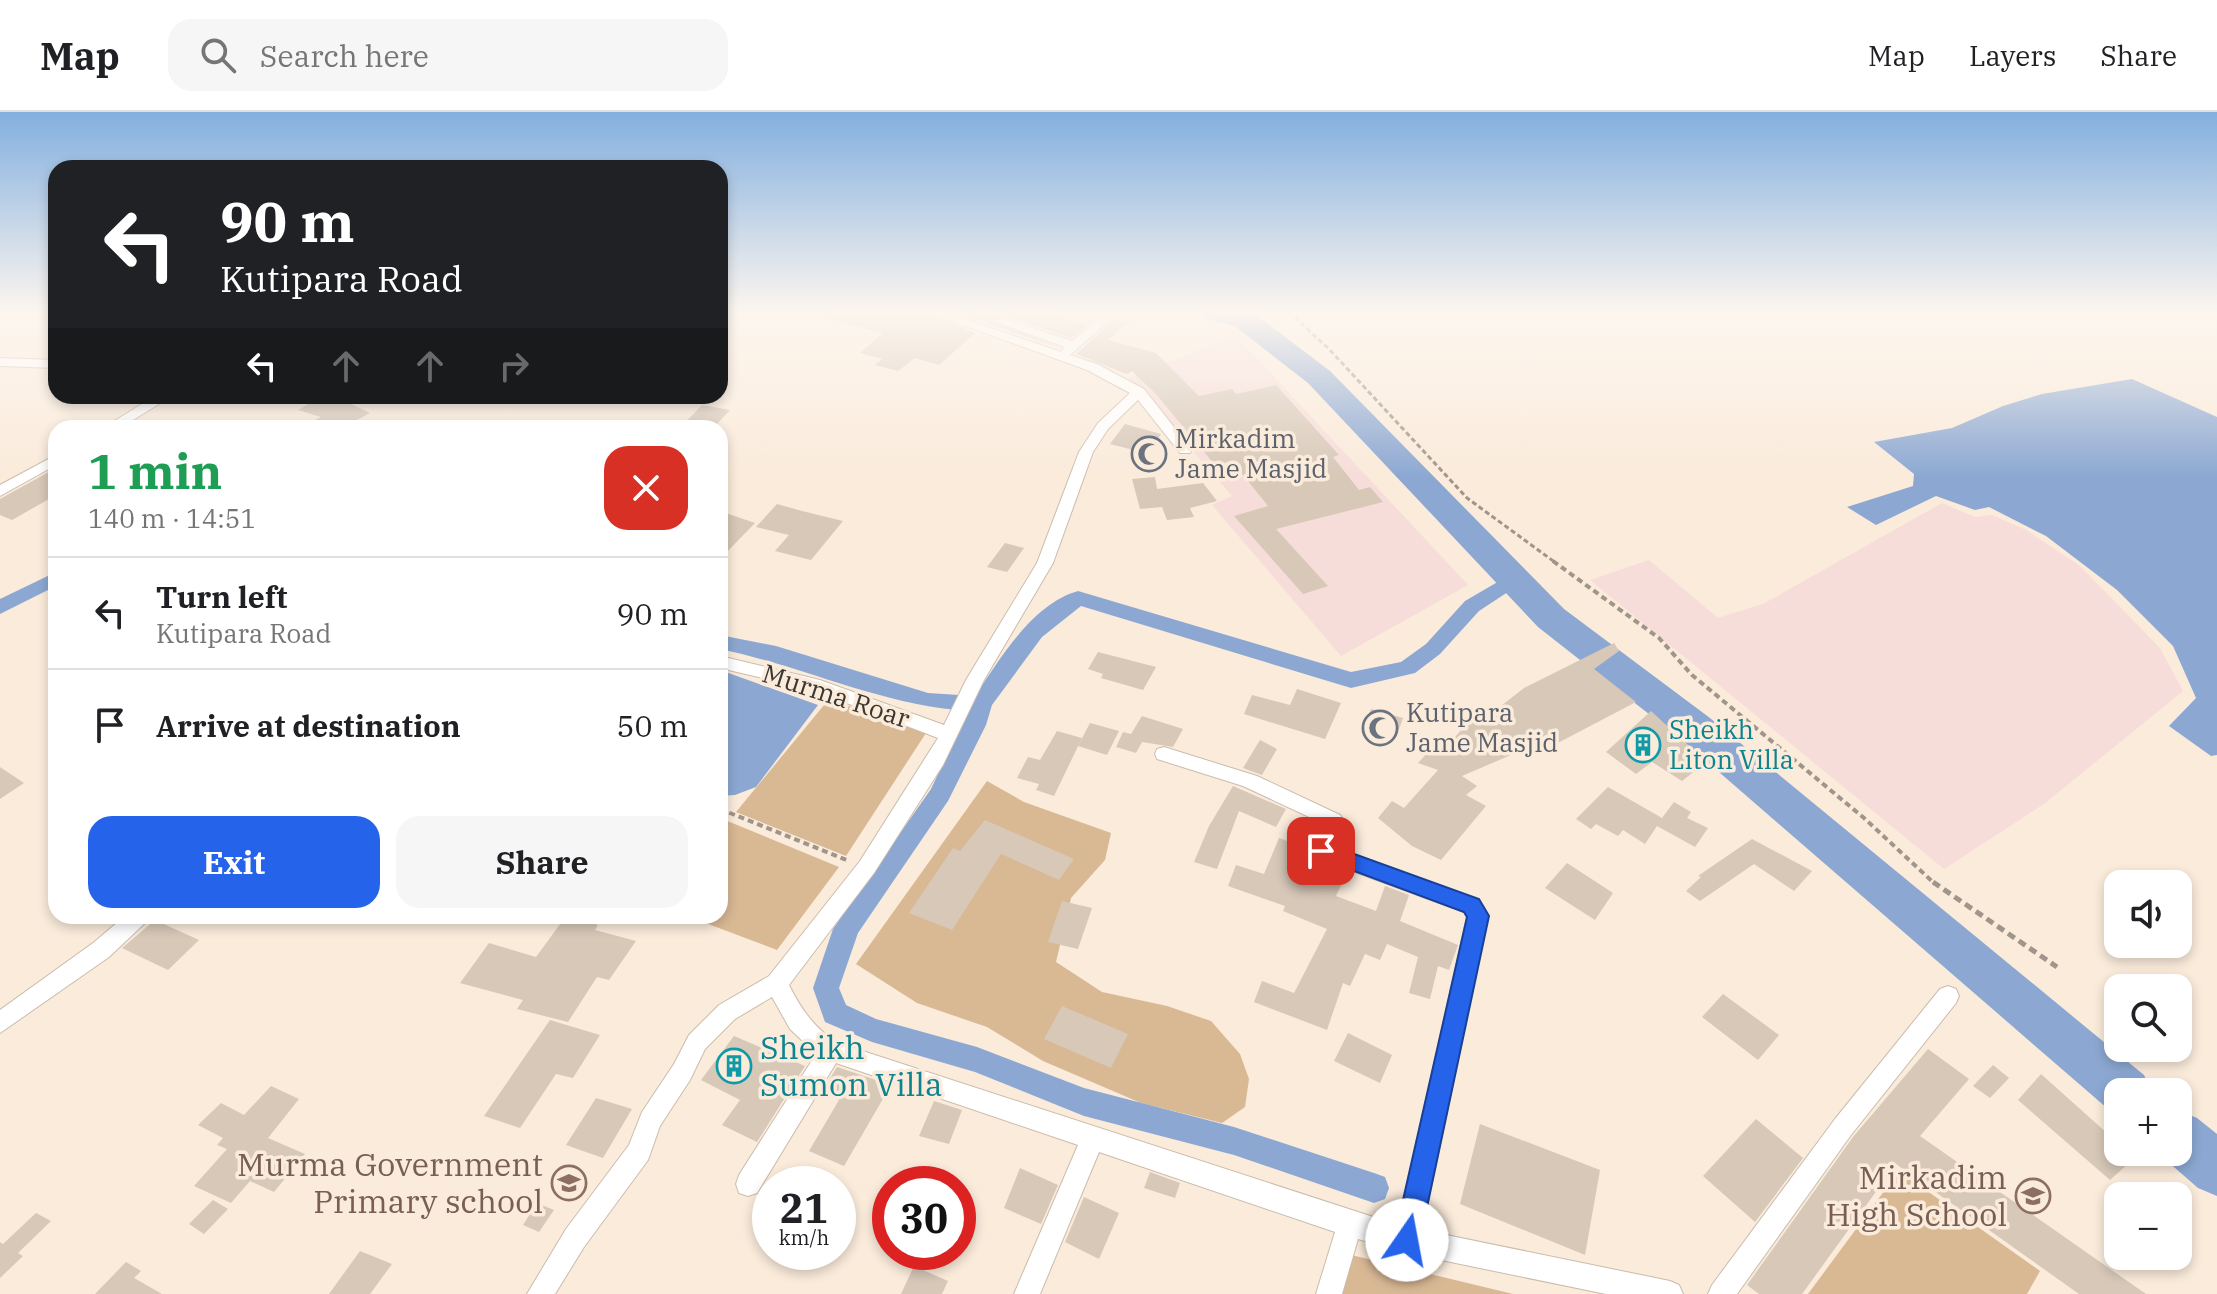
<!DOCTYPE html>
<meta charset="utf-8">
<style>
body{margin:0;font-family:"IBM Plex Serif",serif;background:#f6f6f6;color:#202124;height:100vh;display:flex;flex-direction:column;font-size:30px;white-space:nowrap}
*{box-sizing:border-box;margin:0}
p{font-size:26px;color:#757577}
.icon{flex:none;width:44px;height:44px;fill:none;stroke:currentColor;stroke-width:2;stroke-linecap:round;stroke-linejoin:round}
.map{position:relative;flex:1;overflow:hidden}
.drawer{position:absolute;left:48px;top:308px;width:680px;height:504px;display:flex;flex-direction:column;background:#fff;border-radius:24px;box-shadow:0 4px 12px #0003}
.drawer>*{flex:none}
.hud{position:absolute;left:48px;top:48px;width:680px;height:244px;border-radius:24px;box-shadow:0 4px 12px #0003;background:#202124;color:#fff;overflow:hidden}
.tools{position:absolute;left:2104px;top:758px;display:grid;gap:16px}
.tools a{display:grid;place-items:center;width:88px;height:88px;border-radius:16px;background:#fff;box-shadow:0 4px 12px #0003;font-size:40px}
.speed{position:absolute;left:752px;top:1054px;display:flex;gap:16px;font-size:40px;font-weight:700;text-align:center}
.speed>*{display:grid;place-content:center;width:104px;height:104px;border-radius:50%;background:#fff;box-shadow:0 4px 12px #0003;line-height:1}
.speed small{font-size:20px;font-weight:400}
.speed .limit{border:12px solid #d22;background:#fff;color:#111}
.pin{position:absolute;display:grid;place-items:center;width:68px;height:68px;color:#fff;margin:-34px;border-radius:16px;box-shadow:0 4px 12px #0006}
.me{position:absolute;width:88px;margin:-44px;rotate:12deg;stroke-linejoin:round;filter:drop-shadow(0 0 6px #0008)}
.turn{display:flex;align-items:center;gap:28px;height:168px;padding:0 40px;font-size:36px}
.turn .icon{width:104px;height:104px;stroke-width:2.5}
.turn b{display:block;font-size:56px;line-height:68px}
.lanes{display:flex;align-items:center;height:76px;padding:0 40px;background:#0003;justify-content:center;gap:40px;direction:ltr}
.lanes .off{opacity:.35}
.round{display:grid;place-items:center;flex:none;width:84px;height:84px;border-radius:24px;background:#f6f6f6}
.summary{display:flex;align-items:center;justify-content:space-between;height:136px;padding:0 40px}
h1{font-size:48px;font-weight:700;line-height:60px;color:#1e9e55}
.button{display:flex;gap:16px;margin-top:auto;padding:16px 40px}
.button a{flex:1;height:92px;border-radius:24px;background:#2563eb;color:#fff;font-size:32px;font-weight:700;line-height:92px;text-align:center}
.button a+a{background:#f6f6f6;color:#202124}
ul{padding:0;list-style:none}
li{display:flex;align-items:center;gap:24px;height:112px;padding:0 40px;border-top:2px solid #e0e0e0}
li div{flex:1}
li b{display:block;font-size:30px}
li em{font-style:normal}
header{display:flex;align-items:center;gap:48px;box-sizing:border-box;height:112px;padding:0 40px;background:#fff;border-bottom:2px solid #e0e0e0}
header strong{font-size:38px}
nav{display:flex;gap:44px;margin-inline-start:auto;font-size:28px}
.search{width:560px;height:72px;background:#f6f6f6;display:flex;align-items:center;gap:20px;box-sizing:border-box;padding:0 28px;border-radius:24px;color:#757577;font-size:30px}
.map>svg:first-child{display:block}
.industrial{fill:#f7ddd9}
.green{fill:#d9b894}
.water{fill:#8ca8d2}
.lines{fill:none;stroke-linecap:round;stroke-linejoin:round}
.canal{fill:#8ca8d2;fill-rule:evenodd}
.river{fill:#8ca8d2;fill-rule:evenodd}
.building{fill:#d7c8b8}
.street-casing{stroke:#cabcac;stroke-width:2}
.path-far2{stroke:#a0958a;stroke-width:3;stroke-dasharray:5 3;stroke-linecap:butt}
.path-far1{stroke:#a0958a;stroke-width:4;stroke-dasharray:6 4;stroke-linecap:butt}
.path{stroke:#a0958a;stroke-width:5;stroke-dasharray:8 5;stroke-linecap:butt}
.street{fill:#fff;fill-rule:evenodd}
.route{fill:#2563eb;stroke:#184099;stroke-width:2}
.labels{text-anchor:middle;stroke-width:7;stroke-linejoin:round;paint-order:stroke}
.worship-label{font-size:26px;fill:#5b616d;stroke:#faebdb;text-anchor:start}
.street-label{font-size:26px;fill:#3d3731;stroke:#faebdb}
.culture-label{font-size:26px;fill:#0d838f;stroke:#faebdb;text-anchor:start}
.near-culture-label{font-size:32px;fill:#0d838f;stroke:#faebdb;text-anchor:start}
.near-education-label{font-size:32px;fill:#785e54;stroke:#faebdb;text-anchor:end}
</style>
<header>
<strong>Map</strong>
<div class="search"><svg class="icon" aria-label="search" viewBox="0 0 24 24"><circle cx="10" cy="10" r="6"/><path d="M15 15l6 6"/></svg>Search here</div>
<nav><a>Map</a><a>Layers</a><a>Share</a></nav>
</header>
<div class="map">
<svg width="2217" height="1182" viewBox="0 0 2217 1182">
<rect width="100%" height="100%" fill="#faebdb"/>
<g class="industrial">
<polygon points="1236,224 1468,473 1341,544 1212,393 1232,384 1129,266"/>
<polygon points="1942,391 1975,405 1992,403 2026,418 2080,454 2160,536 2183,579 2044,692 1944,757 1590,468 1649,448 1718,506 1763,492"/>
</g>
<g class="green">
<polygon points="829,587 926,621 846,744 736,700"/>
<polygon points="987,669 1024,690 1111,721 1105,748 1071,786 1056,850 1102,880 1167,894 1211,909 1240,942 1249,967 1245,995 1222,1011 1141,991 1043,949 987,915 917,891 856,852"/>
<polygon points="720,706 839,755 777,838 687,804 720,804"/>
<polygon points="1899,1059 2040,1159 2027,1182 1808,1182"/>
<polygon points="1343,1141 1513,1182 1334,1182"/>
</g>
<g class="water">
<polygon points="2132,267 2217,305 2217,643 2211,644 2169,614 2196,586 2173,534 2117,478 2046,424 1989,395 1975,398 1936,384 1876,413 1847,395 1913,374 1914,362 1874,330 1952,316 2003,294 2042,282"/>
<polygon points="720,558 818,593 756,675 735,683 720,684"/>
</g>
<g class="lines">
<g class="canal">
<polygon points="56,460 56,474 0,502 0,487"/>
<path d="M1513 461 1523 467 1520 472 1479 499 1440 542 1415 561 1351 576 1081 494 1042 525 992 593 986 613 948 689 858 821 839 876 846 893 876 907 977 935 1084 976 1234 1015 1374 1061 1385 1065 1389 1076 1385 1087 1374 1091 1234 1043 1084 1004 975 960 872 930 825 910 813 876 833 817 931 677 968 599C883 594 803 554 720 537V523L776 534 928 581 975 584C1000 547 1032 492 1078 479L1351 560 1401 550 1426 532 1465 489Z"/>
</g>
<g class="river">
<polygon points="1200,200 1256,203 1330,259 1564,497 1710,606 2144,963 2152,980 2118,980 2118,1001 2108,997 1682,628 1538,515 1308,271 1236,215 1204,206"/>
<polygon points="2178,998 2197,1006 2217,1022 2217,1084 2198,1076 2159,1042 2178,1040"/>
</g>
</g>
<g class="building">
<polygon points="825,200 924,200 975,221 939,253 915,246 898,259 875,253 882,247 860,241 883,221 825,206"/>
<polygon points="953,200 1034,200 1086,212 1093,203 1097,204 1071,226 1003,203 993,209 1060,236"/>
<polygon points="1115,207 1129,210 1108,228 1156,241 1199,284 1232,277 1236,282 1276,273 1339,343 1333,345 1359,378 1370,375 1383,390 1276,417 1328,474 1303,482 1234,404 1268,394 1232,349 1215,353 1156,282 1132,259 1127,262 1076,242"/>
<polygon points="321,284 334,284 370,301 342,316 300,316 321,305 298,298"/>
<polygon points="702,293 730,298 713,316 683,313"/>
<polygon points="1125,312 1161,322 1149,342 1110,332"/>
<polygon points="56,356 56,383 12,408 0,403 0,387"/>
<polygon points="1155,365 1157,377 1203,371 1217,389 1190,396 1194,405 1167,408 1162,395 1140,397 1132,367"/>
<polygon points="777,392 802,399 843,409 811,448 775,439 789,423 756,415"/>
<polygon points="720,399 755,411 720,447"/>
<polygon points="1005,431 1024,436 1007,460 987,455"/>
<polygon points="1614,531 1619,539 1594,557 1636,590 1552,634 1546,628 1462,664 1477,674 1466,683 1486,694 1441,748 1412,734 1378,706 1392,689 1404,696 1438,658 1418,651 1438,629 1447,634 1471,607 1479,611 1524,576"/>
<polygon points="1098,540 1156,555 1143,578 1101,566 1103,562 1088,557"/>
<polygon points="1297,577 1341,591 1325,627 1244,602 1252,583 1290,593"/>
<polygon points="1371,597 1403,606 1396,625 1364,616"/>
<polygon points="1651,599 1706,650 1682,669 1652,650 1636,662 1606,640"/>
<polygon points="1142,604 1183,617 1173,635 1142,630 1136,641 1116,635 1123,620 1131,622"/>
<polygon points="1090,611 1119,619 1107,643 1078,634"/>
<polygon points="1057,619 1082,626 1054,684 1036,678 1039,672 1017,666 1028,645 1040,648"/>
<polygon points="1260,628 1277,637 1262,663 1243,656"/>
<polygon points="0,655 24,671 0,687"/>
<polygon points="1233,674 1286,697 1276,715 1239,699 1217,757 1194,750 1209,714"/>
<polygon points="1608,675 1662,706 1674,690 1691,700 1687,706 1708,716 1695,735 1657,714 1645,732 1623,718 1618,724 1596,712 1591,717 1576,707"/>
<polygon points="985,708 1074,747 1059,768 1001,742 952,818 909,801 953,736 960,739"/>
<polygon points="1279,726 1309,737 1308,746 1347,761 1336,784 1376,799 1385,774 1409,783 1400,809 1458,833 1449,858 1438,854 1430,887 1409,881 1418,845 1387,832 1380,848 1365,842 1350,874 1343,871 1327,918 1254,890 1262,869 1294,881 1327,817 1283,799 1285,794 1228,774 1236,753 1264,762"/>
<polygon points="1752,727 1812,759 1794,779 1754,752 1700,789 1686,779 1701,765 1698,764"/>
<polygon points="1567,751 1613,781 1595,808 1545,776"/>
<polygon points="1062,789 1092,796 1078,837 1048,830"/>
<polygon points="566,804 598,813 595,818 636,829 609,868 597,865 568,910 517,897 523,888 460,871 489,831 536,845"/>
<polygon points="155,808 199,828 168,858 122,836"/>
<polygon points="1723,882 1779,923 1758,948 1702,905"/>
<polygon points="1062,894 1128,922 1111,956 1044,927"/>
<polygon points="550,908 600,923 573,966 556,962 520,1016 484,1004"/>
<polygon points="1348,921 1392,943 1380,971 1334,949"/>
<polygon points="734,924 805,954 757,1030 722,1013 740,988 701,968"/>
<polygon points="1928,937 1969,967 1920,1024 2146,1182 2079,1182 1896,1052 1802,1182 1759,1182 1747,1173 1853,1025"/>
<polygon points="1993,953 2009,966 1990,986 1973,974"/>
<polygon points="837,955 891,973 844,1054 809,1039 839,988 821,981"/>
<polygon points="2041,962 2118,1031 2118,1040 2141,1040 2110,1068 2018,988"/>
<polygon points="271,974 299,987 268,1026 305,1042 274,1080 250,1069 231,1091 194,1074 227,1037 217,1033 223,1026 198,1013 221,991 244,1003"/>
<polygon points="596,986 632,997 603,1046 566,1033"/>
<polygon points="934,989 962,998 949,1032 919,1024"/>
<polygon points="1756,1007 1803,1046 1755,1110 1703,1064"/>
<polygon points="1480,1012 1600,1058 1585,1143 1460,1092"/>
<polygon points="1020,1056 1058,1073 1041,1112 1004,1096"/>
<polygon points="1150,1060 1180,1071 1175,1086 1144,1076"/>
<polygon points="1084,1085 1119,1101 1099,1147 1065,1130"/>
<polygon points="213,1088 228,1097 204,1122 189,1112"/>
<polygon points="537,1091 554,1098 539,1120 523,1113"/>
<polygon points="36,1101 51,1109 18,1141 23,1144 0,1166 0,1130 3,1132"/>
<polygon points="360,1139 392,1152 370,1182 329,1182"/>
<polygon points="126,1150 141,1159 134,1166 162,1182 95,1182"/>
<polygon points="914,1154 948,1169 942,1182 901,1182"/>
</g>
<g class="lines">
<g class="street-casing">
<g id="street">
<path d="M927 200H944L1061 240 1065 235 996 210 1002 206 1072 229 1106 200H1119L1070 243 1097 252 1144 277 1192 338 1190 341H1180L1138 288 1108 317 1093 340 1053 451 984 568 943 653 874 761 789 873C801 897 814 916 838 931L1398 1113 1467 805 1464 800 1314 745 1311 739 1322 711 1243 674 1157 647 1155 642 1157 637 1164 635 1257 664 1340 703 1343 708 1333 735 1478 788 1488 804 1422 1118 1670 1169 1679 1173 1683 1182H1606L1407 1141 1358 1127 1342 1182H1316L1335 1120 1099 1040 1040 1182H1014L1078 1033 836 951 757 1081 748 1084 739 1081 736 1072 739 1063 816 942 790 917 772 885 735 907 705 937 690 968 660 1014 648 1048 584 1135 555 1182H527L566 1117 629 1033 642 1000 674 952 689 923 719 893 769 864 860 749 938 626 810 577 720 556V544L820 568 944 613 966 568 1037 451 1079 340 1098 311 1130 281 1087 258Z"/>
<polygon points="0,246 56,248 56,256 0,254"/>
<polygon points="155,284 172,284 120,316 103,316"/>
<polygon points="56,343 56,353 0,384 0,373"/>
<polygon points="125,804 149,804 146,810 109,845 0,921 0,898 93,831"/>
<polygon points="1948,874 1956,877 1959,884 1956,891 1851,1023 1737,1182 1708,1182 1712,1173 1835,1007 1940,877"/>
</g>
</g>
<polyline class="path-far2" points="1289,200 1329,237 1467,386 1556,451"/>
<g class="path-far1">
<polyline points="1553,449 1659,526 1692,563 1864,706 1935,772"/>
<polyline points="720,697 849,749"/>
</g>
<polyline class="path" points="1933,770 2057,855"/>
<use href="#street" class="street"/>
</g>
<linearGradient id="sky" x2="0" y2="1"><stop stop-color="#83afdf"/><stop offset="0.55" stop-color="#fdf6ef"/><stop offset="1" stop-color="#fdf6ef" stop-opacity="0"/></linearGradient>
<rect width="2217" height="365" fill="url(#sky)"/>
<polygon class="route" points="1321,730 1479,787 1489,804 1420,1128 1417,1137 1407,1141 1398,1137 1394,1128 1467,805 1464,800 1314,744 1311,739"/>
<defs>
<g id="mosque-ring" transform="scale(1.8)"><circle r="9.5" fill="#faebdb" stroke="#6b7280" stroke-width="1.5"/><path d="M3.5-4.9A6 6 0 1 0 3.5 4.9A5 5 0 1 1 3.5-4.9Z" fill="#6b7280"/></g>
<g id="building-ring" transform="scale(1.8)"><circle r="9.5" fill="#faebdb" stroke="#0f9aa8" stroke-width="1.5"/><path d="M-4-6H4V6H1V3H-1V6H-4ZM-2.5-4.3h1.7v1.8h-1.7ZM.8-4.3h1.7v1.8H.8ZM-2.5-1h1.7V.8h-1.7ZM.8-1h1.7V.8H.8Z" fill="#0f9aa8"/></g>
<g id="school-ring" transform="scale(1.8)"><circle r="9.5" fill="#faebdb" stroke="#8d6e63" stroke-width="1.5"/><path d="M0-5L7-2L0 1L-7-2ZM-4 1L0 2.5L4 1V4Q0 6-4 4Z" fill="#8d6e63"/></g>
</defs>
<g fill-rule="evenodd">
<use href="#mosque-ring" x="1149" y="342"/>
<use href="#mosque-ring" x="1380" y="616"/>
<use href="#building-ring" x="1643" y="633"/>
<use href="#building-ring" x="734" y="954"/>
<use href="#school-ring" x="569" y="1071"/>
<use href="#school-ring" x="2033" y="1084"/>
</g>
<g class="labels">
<g class="worship-label">
<text x="1175" y="336">Mirkadim<tspan x="1175" dy="30">Jame Masjid</tspan></text>
<text x="1406" y="610">Kutipara<tspan x="1406" dy="30">Jame Masjid</tspan></text>
</g>
<g class="street-label">
<text transform="translate(836 584) rotate(18)" y="9">Murma Roar</text>
</g>
<g class="culture-label">
<text x="1669" y="627">Sheikh<tspan x="1669" dy="30">Liton Villa</tspan></text>
</g>
<g class="near-culture-label">
<text x="760" y="947">Sheikh<tspan x="760" dy="37">Sumon Villa</tspan></text>
</g>
<g class="near-education-label">
<text x="543" y="1064">Murma Government<tspan x="543" dy="37">Primary school</tspan></text>
<text x="2007" y="1077">Mirkadim<tspan x="2007" dy="37">High School</tspan></text>
</g>
</g>
</svg>
<div class="tools">
<a><svg class="icon" aria-label="sound" viewBox="0 0 24 24"><path d="M4 9h4l5-4v14l-5-4H4zM17 9q2 3 0 6"/></svg></a>
<a><svg class="icon" aria-label="search" viewBox="0 0 24 24"><circle cx="10" cy="10" r="6"/><path d="M15 15l6 6"/></svg></a>
<a>+</a>
<a>−</a>
</div>
<div class="speed"><div>21<small>km/h</small></div><div class="limit">30</div></div>
<div class="pin" style="left:1321px;top:739px;background:#d93025"><svg class="icon" aria-label="arrive" viewBox="0 0 24 24"><path d="M6 21V4h12l-3 4 3 4H6"/></svg></div>
<svg class="me" style="left:1407px;top:1128px" viewBox="-20 -20 40 40"><circle r="19" fill="#fff"/><path d="M0-13L10 11 0 6-10 11z" fill="#2563eb"/></svg>
<div class="hud">
<div class="turn"><svg class="icon" aria-label="left" viewBox="0 0 24 24"><path d="M17 20v-9H6M10 6l-5 5 5 5"/></svg><div><b>90 m</b>Kutipara Road</div></div>
<div class="lanes"><svg class="icon" aria-label="left" viewBox="0 0 24 24"><path d="M17 20v-9H6M10 6l-5 5 5 5"/></svg><svg class="icon off" aria-label="ahead" viewBox="0 0 24 24"><path d="M12 20V5M6 11l6-6 6 6"/></svg><svg class="icon off" aria-label="ahead" viewBox="0 0 24 24"><path d="M12 20V5M6 11l6-6 6 6"/></svg><svg class="icon off" aria-label="right" viewBox="0 0 24 24"><path d="M7 20v-9h11M14 6l5 5-5 5"/></svg></div>
</div>
<section class="drawer">
<div class="summary"><div><h1>1 min</h1><p>140 m · 14:51</p></div><a class="round" style="background:#d93025;color:#fff"><svg class="icon" aria-label="close" viewBox="0 0 24 24"><path d="M6 6l12 12M18 6L6 18"/></svg></a></div>
<ul>
<li><svg class="icon" aria-label="left" viewBox="0 0 24 24"><path d="M17 20v-9H6M10 6l-5 5 5 5"/></svg><div><b>Turn left</b><p>Kutipara Road</p></div><em>90 m</em></li>
<li><svg class="icon" aria-label="arrive" viewBox="0 0 24 24"><path d="M6 21V4h12l-3 4 3 4H6"/></svg><div><b>Arrive at destination</b></div><em>50 m</em></li>
</ul>
<div class="button"><a>Exit</a><a>Share</a></div>
</section>
</div>
